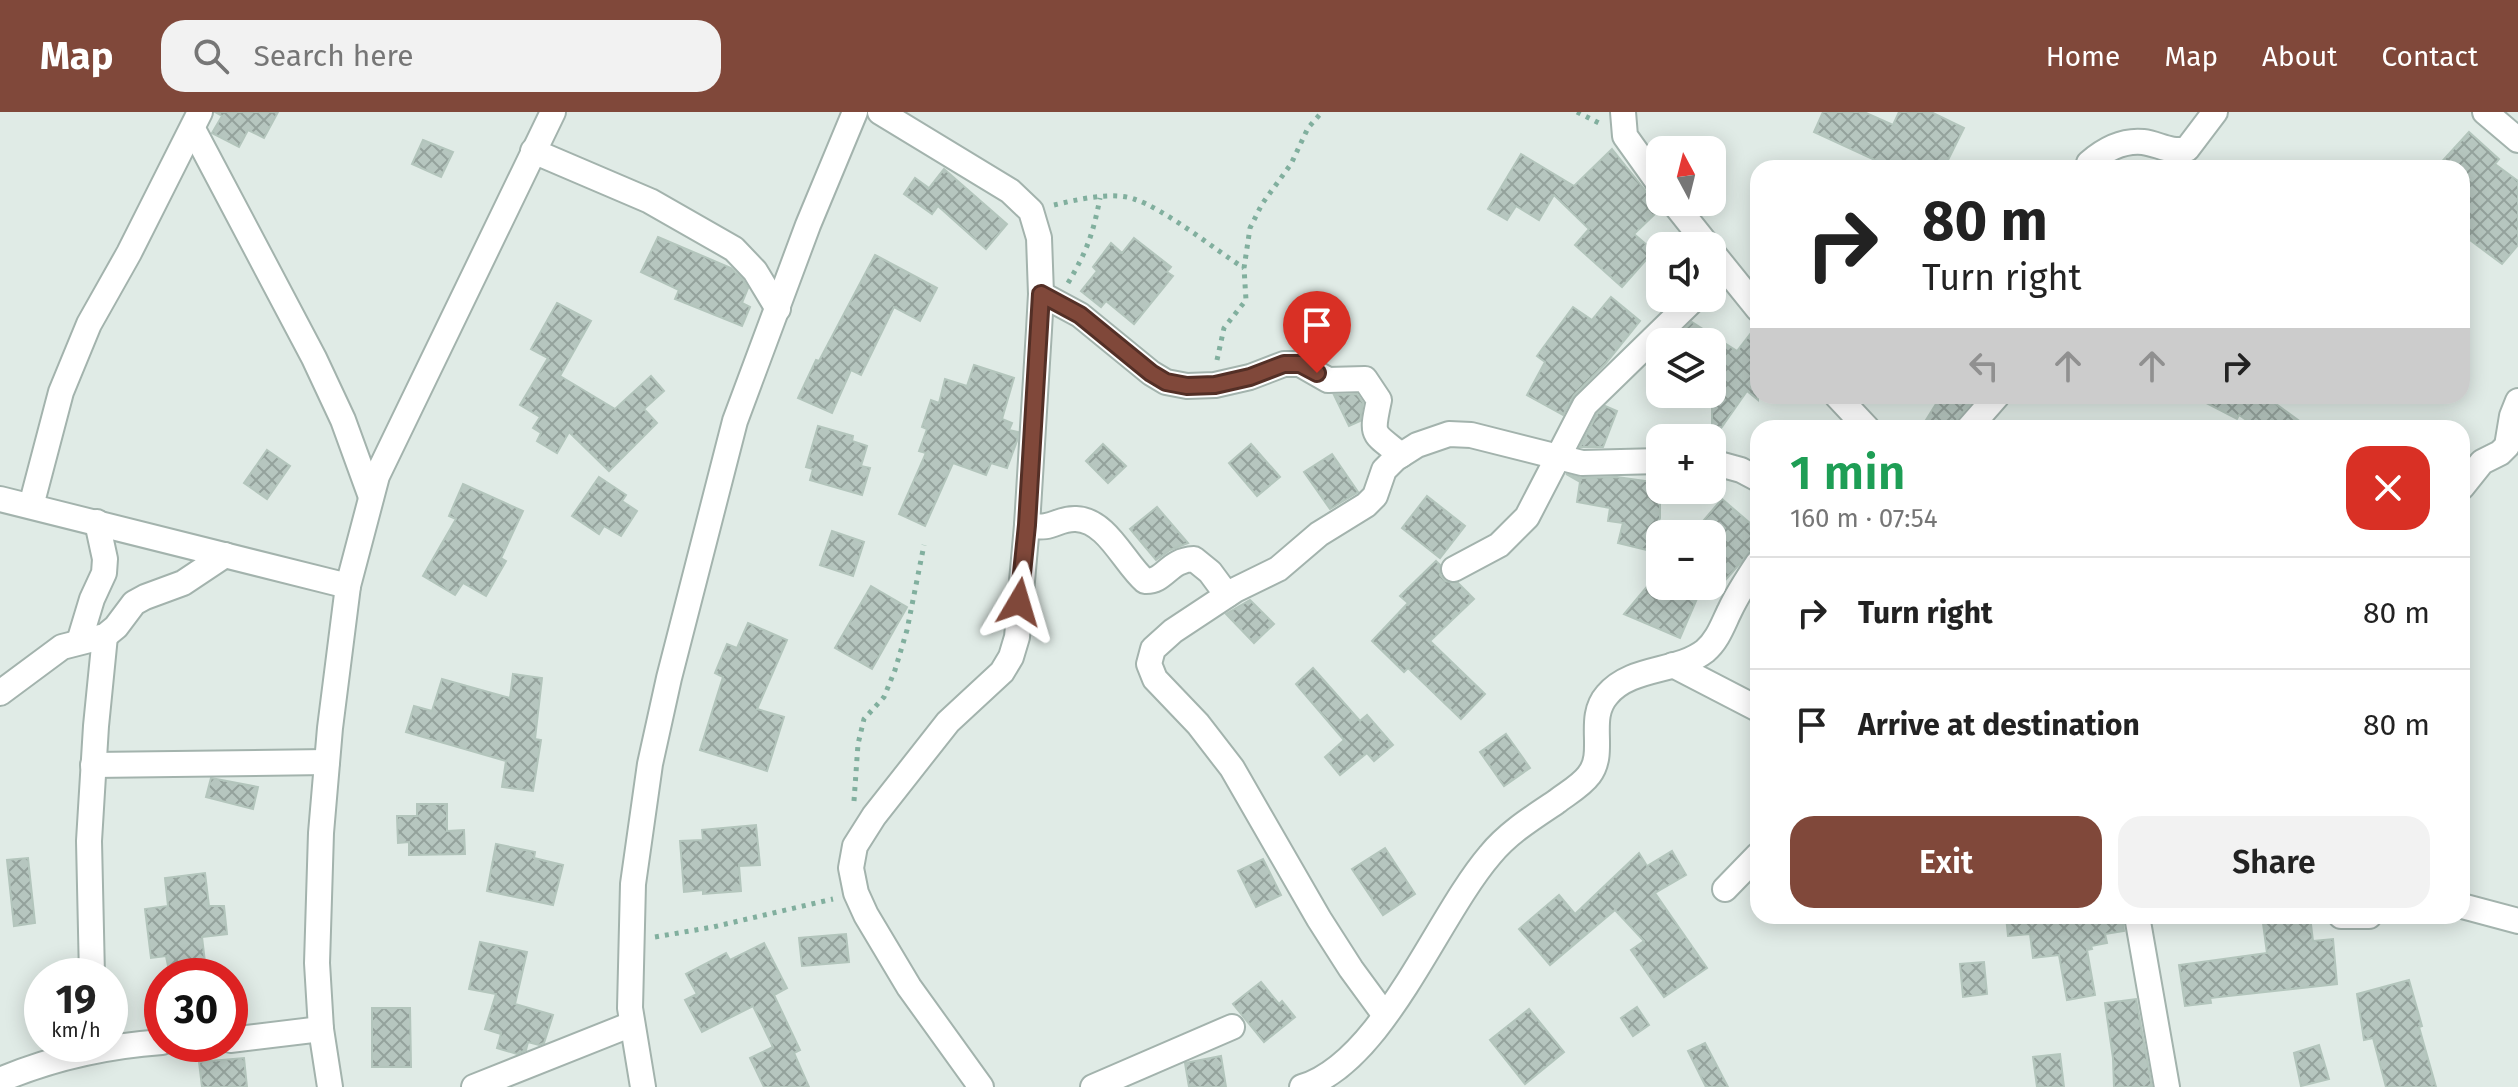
<!DOCTYPE html>
<meta charset="utf-8">
<style>
body{margin:0;font-family:"Fira Sans",sans-serif;background:#f2f2f2;color:#222;height:100vh;display:flex;flex-direction:column;font-size:30px;white-space:nowrap}
*{box-sizing:border-box;margin:0}
p{font-size:26px;color:#767676}
.icon{flex:none;width:44px;height:44px;fill:none;stroke:currentColor;stroke-width:2;stroke-linecap:round;stroke-linejoin:round}
.map{position:relative;flex:1;overflow:hidden}
.panel{position:absolute;left:1750px;top:308px;width:720px;height:504px;display:flex;flex-direction:column;background:#fff;border-radius:24px;box-shadow:0 4px 20px #0003}
.panel>*{flex:none}
.guide{position:absolute;left:1750px;top:48px;width:720px;height:244px;border-radius:24px;box-shadow:0 4px 20px #0003;background:#fff;color:#222;overflow:hidden}
.needle{width:52px;rotate:353deg}
.fabs{position:absolute;left:1646px;top:24px;display:grid;gap:16px}
.fabs a{display:grid;place-items:center;width:80px;height:80px;border-radius:16px;background:#fff;box-shadow:0 4px 20px #0003;font-size:40px}
.speed{position:absolute;left:24px;top:846px;display:flex;gap:16px;font-size:40px;font-weight:700;text-align:center}
.speed>*{display:grid;place-content:center;width:104px;height:104px;border-radius:50%;background:#fff;box-shadow:0 4px 20px #0003;line-height:1}
.speed small{font-size:20px;font-weight:400}
.speed .limit{border:12px solid #d22;background:#fff;color:#111}
.pin{position:absolute;display:grid;place-items:center;width:68px;height:68px;color:#fff;margin:-82px -34px;border-radius:50% 50% 50% 0;rotate:-45deg;box-shadow:0 0 8px #0007}
.pin .icon{rotate:45deg}
.me{position:absolute;width:88px;margin:-44px;rotate:7deg;stroke-linejoin:round;filter:drop-shadow(0 0 6px #0008)}
.turn{display:flex;align-items:center;gap:28px;height:168px;padding:0 40px;font-size:36px}
.turn .icon{width:104px;height:104px;stroke-width:2.5}
.turn b{display:block;font-size:56px;line-height:68px}
.lanes{display:flex;align-items:center;height:76px;padding:0 40px;background:#0003;justify-content:center;gap:40px;direction:ltr}
.lanes .off{opacity:.35}
.round{display:grid;place-items:center;flex:none;width:84px;height:84px;border-radius:24px;background:#f2f2f2}
.overview{display:flex;align-items:center;justify-content:space-between;height:136px;padding:0 40px}
h1{font-size:48px;font-weight:600;line-height:60px;color:#1e9e55}
.cta{display:flex;gap:16px;margin-top:auto;padding:16px 40px}
.cta a{flex:1;height:92px;border-radius:24px;background:#80483a;color:#fff;font-size:32px;font-weight:600;line-height:92px;text-align:center}
.cta a+a{background:#f2f2f2;color:#222}
ul{padding:0;list-style:none}
li{display:flex;align-items:center;gap:24px;height:112px;padding:0 40px;border-top:2px solid #e0e0e0}
li div{flex:1}
li b{display:block;font-size:30px}
li em{font-style:normal}
header{display:flex;align-items:center;gap:48px;box-sizing:border-box;height:112px;padding:0 40px;background:#80483a;color:#fff}
header strong{font-size:38px}
nav{display:flex;gap:44px;margin-inline-start:auto;font-size:28px}
.search{width:560px;height:72px;background:#f2f2f2;display:flex;align-items:center;gap:20px;box-sizing:border-box;padding:0 28px;border-radius:24px;color:#767676;font-size:30px}
.map>svg:first-child{display:block}
.building{fill:url(#building-cross-hatch);stroke:#b3c5bc;stroke-width:2}
.lines{fill:none;stroke-linecap:round;stroke-linejoin:round}
.minor-casing{stroke:#a3b3ad;stroke-width:28}
.path{stroke:#81af9e;stroke-width:5;stroke-dasharray:4 6;stroke-linecap:butt}
.minor{stroke:#fff;stroke-width:24}
.route-casing{stroke:#532f26;stroke-width:20}
.route{stroke:#80483a;stroke-width:14}
</style>
<header>
<strong>Map</strong>
<div class="search"><svg class="icon" aria-label="search" viewBox="0 0 24 24"><circle cx="10" cy="10" r="6"/><path d="M15 15l6 6"/></svg>Search here</div>
<nav><a>Home</a><a>Map</a><a>About</a><a>Contact</a></nav>
</header>
<div class="map">
<svg width="2518" height="975" viewBox="0 0 2518 975">
<defs>
<pattern id="building-cross-hatch" width="8" height="8" patternUnits="userSpaceOnUse" patternTransform="scale(2)"><rect width="8" height="8" fill="#b6c6bf"/><path d="M0 0l8 8M0 8l8-8" fill="none" stroke="#94a29c"/></pattern>
</defs>
<rect width="100%" height="100%" fill="#e0ebe6"/>
<g class="building">
<polygon points="215,0 278,0 264,26 248,18 239,35 212,21 222,4"/>
<polygon points="1823,0 1864,0 1893,13 1899,0 1931,0 1964,16 1944,56 1871,56 1875,48 1814,20"/>
<polygon points="2469,20 2499,47 2495,52 2518,69 2518,133 2502,152 2462,122 2462,56 2436,56"/>
<polygon points="423,28 453,40 441,65 412,52"/>
<polygon points="1612,37 1648,82 1659,88 1660,97 1634,122 1654,139 1622,175 1575,133 1589,117 1554,83 1539,108 1516,94 1507,108 1488,97 1521,42 1574,74"/>
<polygon points="944,57 1007,112 986,137 938,94 932,102 904,82 915,66 929,76"/>
<polygon points="658,125 731,156 743,168 748,176 742,191 750,195 742,214 675,187 679,178 641,160"/>
<polygon points="1134,126 1171,155 1167,160 1173,164 1134,212 1106,189 1101,195 1081,179 1097,159 1093,155 1111,131 1122,141"/>
<polygon points="875,143 937,176 920,209 894,195 861,263 851,258 832,301 798,286 816,248 819,249"/>
<polygon points="1611,185 1640,209 1606,251 1574,283 1563,303 1527,283 1545,250 1537,244 1573,195 1592,208"/>
<polygon points="557,191 591,209 560,264 615,297 651,264 664,279 644,297 657,311 609,359 569,320 557,341 537,329 541,321 533,316 540,305 520,293 548,246 531,237"/>
<polygon points="1692,210 1737,239 1758,212 1758,288 1747,279 1712,329 1712,230 1671,230"/>
<polygon points="974,253 1014,266 1002,307 1012,311 1009,318 1018,320 1017,329 1007,356 991,351 986,363 953,351 925,414 899,402 926,341 919,339 927,317 922,315 931,288 939,291 945,267 967,274"/>
<polygon points="1357,282 1363,291 1360,309 1349,314 1334,283"/>
<polygon points="1941,284 1977,284 1958,306 1954,316 1921,316"/>
<polygon points="2193,284 2265,284 2309,316 2258,316 2239,303 2237,307"/>
<polygon points="1605,294 1617,299 1603,335 1580,335 1597,302"/>
<polygon points="818,314 853,324 852,329 867,334 861,354 870,356 862,383 810,368 813,357 806,355"/>
<polygon points="1103,332 1126,354 1108,371 1086,349"/>
<polygon points="1251,332 1280,365 1257,384 1229,351"/>
<polygon points="267,338 290,354 267,387 244,371"/>
<polygon points="1332,342 1358,380 1330,397 1304,360"/>
<polygon points="1566,362 1582,366 1617,365 1660,371 1660,406 1647,438 1618,431 1623,411 1608,409 1610,396 1577,390 1580,370"/>
<polygon points="599,365 626,383 622,389 637,399 621,424 604,414 599,422 572,404"/>
<polygon points="463,372 523,399 501,446 506,449 486,484 463,471 455,483 423,464 456,407 449,404"/>
<polygon points="1427,384 1465,414 1440,446 1402,416"/>
<polygon points="1722,387 1758,418 1758,431 1712,483 1712,422 1692,422"/>
<polygon points="1157,395 1188,431 1170,438 1156,448 1130,417"/>
<polygon points="832,419 864,430 853,464 820,453"/>
<polygon points="1436,449 1440,453 1440,463 1445,469 1458,471 1474,487 1430,529 1485,582 1461,607 1408,556 1404,560 1372,529 1408,491 1400,484"/>
<polygon points="1655,465 1660,468 1660,474 1680,474 1699,482 1680,526 1624,502"/>
<polygon points="871,474 907,495 872,557 835,536"/>
<polygon points="1250,488 1274,512 1254,531 1226,502"/>
<polygon points="748,511 787,528 757,597 784,605 767,659 700,638 723,565 715,561 727,532 737,536"/>
<polygon points="1313,556 1360,609 1367,603 1393,633 1374,649 1367,641 1340,663 1325,645 1344,628 1296,572"/>
<polygon points="513,562 542,566 535,627 541,628 533,679 502,675 506,649 406,620 414,594 432,599 442,567 510,586"/>
<polygon points="1506,622 1530,656 1504,674 1480,640"/>
<polygon points="211,666 258,675 253,697 206,685"/>
<polygon points="417,692 447,692 447,719 464,718 465,742 409,743 409,730 398,731 397,704 417,704"/>
<polygon points="756,713 760,753 739,754 741,779 703,782 703,778 684,780 680,729 703,728 702,718"/>
<polygon points="496,732 535,740 534,746 563,753 553,793 487,779"/>
<polygon points="1385,736 1415,782 1383,803 1352,757"/>
<polygon points="1672,739 1686,763 1655,781 1707,856 1664,885 1631,838 1644,829 1615,798 1550,853 1519,817 1559,783 1575,802 1639,741 1647,754"/>
<polygon points="28,746 35,811 14,814 7,748"/>
<polygon points="1263,747 1281,783 1256,795 1238,759"/>
<polygon points="205,761 209,794 224,794 227,822 202,825 205,850 168,854 166,844 151,846 145,797 168,794 165,766"/>
<polygon points="2006,804 2122,804 2124,819 2105,822 2107,831 2091,834 2092,837 2087,838 2095,883 2067,888 2059,843 2033,846 2030,822 2008,824"/>
<polygon points="2262,804 2310,804 2313,829 2333,827 2337,872 2210,886 2211,891 2185,894 2179,853 2267,841"/>
<polygon points="846,822 849,850 802,854 799,826"/>
<polygon points="480,830 527,840 515,892 553,903 544,931 539,933 528,930 526,938 517,942 497,936 501,922 485,917 496,882 469,877"/>
<polygon points="764,831 787,876 774,883 800,938 794,941 809,975 764,975 750,946 773,935 753,894 702,920 685,888 697,882 686,862 726,841 730,848"/>
<polygon points="1984,850 1987,882 1963,885 1960,852"/>
<polygon points="2409,868 2422,914 2419,915 2436,975 2386,975 2373,926 2364,928 2357,882"/>
<polygon points="1261,870 1279,892 1282,889 1295,905 1264,930 1233,892"/>
<polygon points="2136,887 2152,975 2114,975 2113,946 2105,891"/>
<polygon points="1637,895 1649,913 1633,924 1621,906"/>
<polygon points="372,896 410,896 411,955 372,955"/>
<polygon points="1529,897 1564,940 1525,972 1490,928"/>
<polygon points="1705,931 1728,975 1706,975 1688,939"/>
<polygon points="2319,933 2329,967 2301,974 2294,941"/>
<polygon points="2060,942 2064,975 2037,975 2033,945"/>
<polygon points="1221,944 1226,975 1189,975 1185,951"/>
<polygon points="244,946 247,975 202,975 199,950"/>
</g>
<g class="lines">
<g class="minor-casing">
<g id="minor">
<polyline points="880,0 1010,79 1031,99 1039,126 1041,182 1039,218 1027,413 1017,525 1011,545 1002,560 948,610 874,704 855,734 851,756 856,781 866,803 909,875 981,975"/>
<polyline points="1623,0 1625,24 1660,73"/>
<polyline points="2485,0 2518,28"/>
<polyline points="193,17 314,246 343,308 371,385"/>
<polyline points="533,39 650,89 734,137 755,159 778,197"/>
<path d="M2089 56V51C2104 38 2122 28 2143 30 2159 32 2170 41 2187 37L2215 0"/>
<polyline points="1673,90 1708,134"/>
<polyline points="1712,140 1758,197"/>
<path d="M1041 182 1080 203 1151 261 1166 270 1187 274 1215 273 1250 265 1284 252H1300L1328 268 1365 267 1379 288C1371 325 1372 320 1401 343"/>
<polyline points="1837,284 1867,316"/>
<polyline points="1969,316 1997,284"/>
<polyline points="1712,350 1741,358 1758,367"/>
<polyline points="2462,375 2482,350 2500,341 2507,334 2512,304 2518,289"/>
<polyline points="0,387 348,474"/>
<polyline points="31,394 61,280 89,212 129,141 200,0"/>
<path d="M1027 413C1054 419 1056 406 1076 407 1107 408 1124 451 1145 469 1165 470 1168 448 1194 447L1210 460 1227 483"/>
<polyline points="1454,457 1499,433 1527,405 1585,293 1695,186"/>
<polyline points="79,530 92,487 104,461 105,447 97,410"/>
<polyline points="1673,553 1758,597"/>
<polyline points="0,581 62,535 105,524 116,515 134,491 145,485 183,471 225,443"/>
<polyline points="93,653 327,650"/>
<polyline points="1725,777 1758,743"/>
<polyline points="2462,794 2518,809"/>
<polyline points="2137,804 2167,975"/>
<polyline points="2341,804 2369,804"/>
<polyline points="92,864 89,729 96,614 105,524"/>
<polyline points="1384,902 1351,857 1319,807 1232,656 1198,612 1155,567 1149,552 1153,537 1173,519 1235,478 1278,457 1319,422 1366,393 1375,384 1384,358 1395,347 1417,333 1449,322 1471,323 1582,351 1660,349"/>
<polyline points="230,928 321,917"/>
<path d="M0 968C52 946 106 934 162 930"/>
<polyline points="330,975 321,917 317,851 321,721 330,616 348,474 377,364 553,0"/>
<polyline points="474,975 632,912"/>
<polyline points="643,975 630,896 633,772 650,652 669,566 735,309 808,113 855,0"/>
<polyline points="1093,975 1232,915"/>
<path d="M1302 975C1383 950 1436 806 1490 743 1508 721 1532 706 1556 690 1566 682 1581 674 1589 663 1607 640 1586 607 1607 583 1631 554 1677 561 1705 539 1718 528 1723 512 1730 498 1738 481 1748 466 1758 451"/>
</g>
</g>
<g class="path">
<polyline points="1577,0 1601,12"/>
<path d="M1054 93C1076 88 1111 79 1134 87 1165 97 1214 137 1244 156"/>
<path d="M1068 171C1087 139 1093 122 1100 86"/>
<polyline points="1217,248 1224,216 1246,188 1244,156 1250,116 1262,92 1291,52 1308,16 1322,0"/>
<polyline points="854,689 858,632 864,607 884,585 895,558 907,518 924,433"/>
<polyline points="655,825 713,815 833,787"/>
</g>
<use href="#minor" class="minor"/>
</g>
<g class="lines">
<g class="route-casing">
<polyline id="route" points="1019,490 1027,413 1041,182 1080,203 1151,261 1166,270 1187,274 1215,273 1250,265 1284,252 1300,252 1317,261"/>
</g>
<use href="#route" class="route"/>
</g>
</svg>
<div class="fabs">
<a><svg class="needle" viewBox="-14 -14 28 28"><path d="M0-13l5 13h-10z" fill="#e53935"/><path d="M0 13l5-13h-10z" fill="#767676"/></svg></a>
<a><svg class="icon" aria-label="sound" viewBox="0 0 24 24"><path d="M4 9h4l5-4v14l-5-4H4zM17 9q2 3 0 6"/></svg></a>
<a><svg class="icon" aria-label="layers" viewBox="0 0 24 24"><path d="M12 4l9 5-9 5-9-5zM3 14l9 5 9-5"/></svg></a>
<a>+</a>
<a>−</a>
</div>
<div class="speed"><div>19<small>km/h</small></div><div class="limit">30</div></div>
<div class="pin" style="left:1317px;top:261px;background:#d93025"><svg class="icon" aria-label="arrive" viewBox="0 0 24 24"><path d="M6 21V4h12l-3 4 3 4H6"/></svg></div>
<svg class="me" style="left:1019px;top:490px" viewBox="-20 -20 40 40"><path d="M0-17L14 15 0 8-14 15z" fill="#80483a" stroke="#fff" stroke-width="4"/></svg>
<div class="guide">
<div class="turn"><svg class="icon" aria-label="right" viewBox="0 0 24 24"><path d="M7 20v-9h11M14 6l5 5-5 5"/></svg><div><b>80 m</b>Turn right</div></div>
<div class="lanes"><svg class="icon off" aria-label="left" viewBox="0 0 24 24"><path d="M17 20v-9H6M10 6l-5 5 5 5"/></svg><svg class="icon off" aria-label="ahead" viewBox="0 0 24 24"><path d="M12 20V5M6 11l6-6 6 6"/></svg><svg class="icon off" aria-label="ahead" viewBox="0 0 24 24"><path d="M12 20V5M6 11l6-6 6 6"/></svg><svg class="icon" aria-label="right" viewBox="0 0 24 24"><path d="M7 20v-9h11M14 6l5 5-5 5"/></svg></div>
</div>
<section class="panel">
<div class="overview"><div><h1>1 min</h1><p>160 m · 07:54</p></div><a class="round" style="background:#d93025;color:#fff"><svg class="icon" aria-label="close" viewBox="0 0 24 24"><path d="M6 6l12 12M18 6L6 18"/></svg></a></div>
<ul>
<li><svg class="icon" aria-label="right" viewBox="0 0 24 24"><path d="M7 20v-9h11M14 6l5 5-5 5"/></svg><div><b>Turn right</b></div><em>80 m</em></li>
<li><svg class="icon" aria-label="arrive" viewBox="0 0 24 24"><path d="M6 21V4h12l-3 4 3 4H6"/></svg><div><b>Arrive at destination</b></div><em>80 m</em></li>
</ul>
<div class="cta"><a>Exit</a><a>Share</a></div>
</section>
</div>
